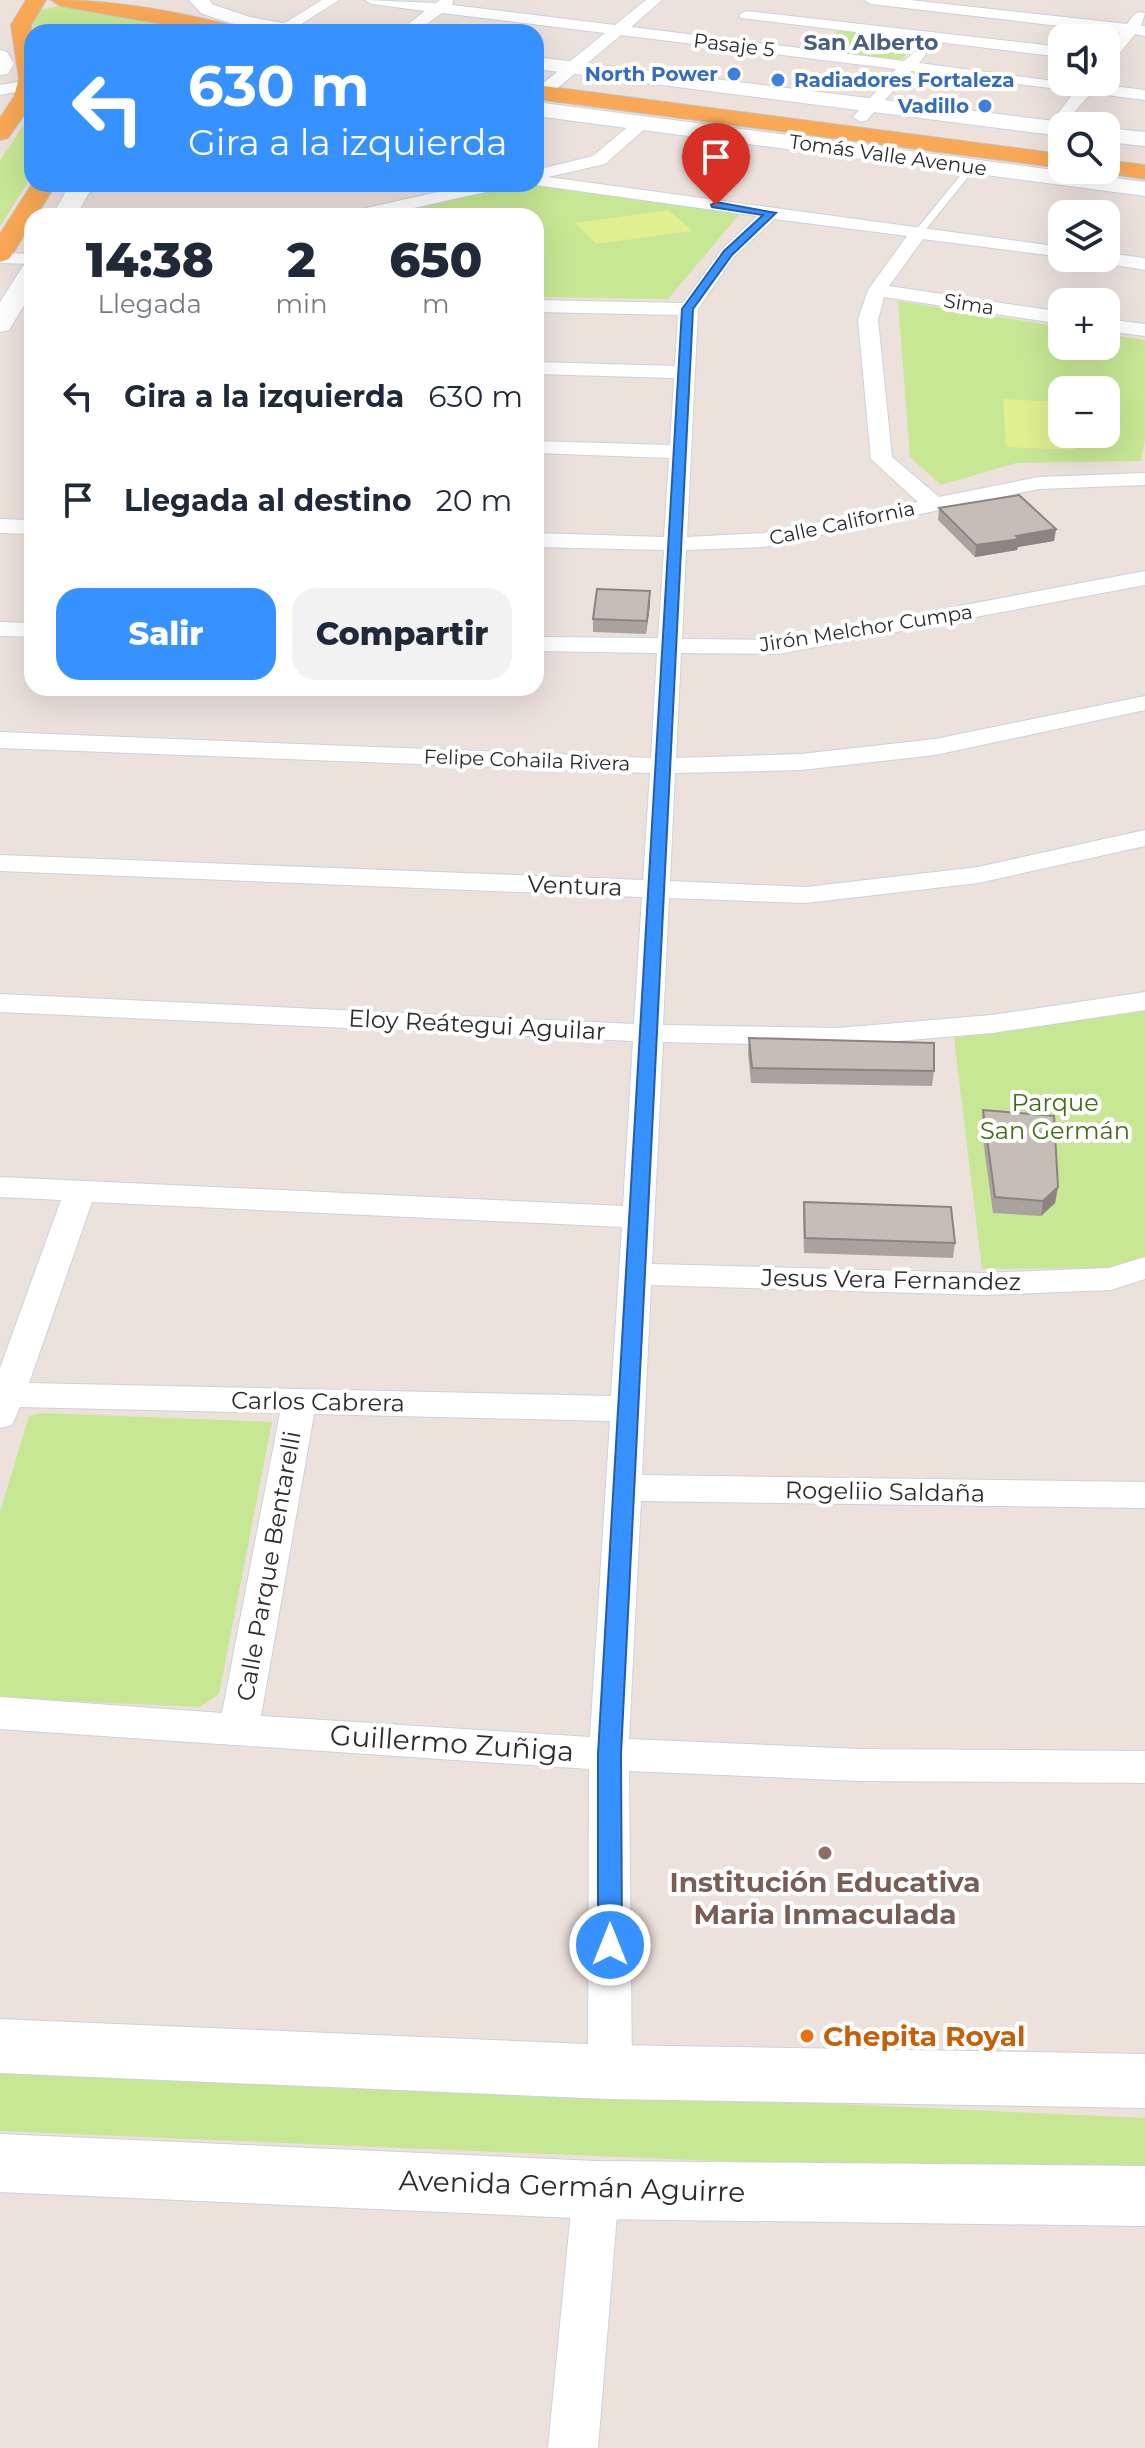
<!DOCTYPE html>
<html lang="es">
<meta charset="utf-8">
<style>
body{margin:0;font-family:Montserrat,sans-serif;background:#f2f2f3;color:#1f2937;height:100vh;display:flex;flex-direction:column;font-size:30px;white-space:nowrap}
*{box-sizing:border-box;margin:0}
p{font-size:26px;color:#747a83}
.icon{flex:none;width:44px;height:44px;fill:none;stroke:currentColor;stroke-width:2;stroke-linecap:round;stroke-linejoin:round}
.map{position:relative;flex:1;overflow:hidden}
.drawer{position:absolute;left:24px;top:208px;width:520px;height:488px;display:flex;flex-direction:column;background:#fff;border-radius:24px;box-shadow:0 8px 32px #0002}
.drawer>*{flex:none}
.top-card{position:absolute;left:24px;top:24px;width:520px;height:168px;border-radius:24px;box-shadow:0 8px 32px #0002;background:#3791ff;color:#fff;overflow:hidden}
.controls{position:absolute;left:1048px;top:24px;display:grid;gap:16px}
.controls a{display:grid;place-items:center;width:72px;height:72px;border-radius:16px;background:#fff;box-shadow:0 8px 32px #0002;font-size:40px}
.pin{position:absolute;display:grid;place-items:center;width:68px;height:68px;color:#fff;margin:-82px -34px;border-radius:50% 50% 50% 0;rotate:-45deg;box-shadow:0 0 8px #0007}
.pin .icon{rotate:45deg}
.me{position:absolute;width:88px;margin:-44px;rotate:0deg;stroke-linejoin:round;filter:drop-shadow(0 0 6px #0008)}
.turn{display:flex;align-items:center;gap:28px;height:168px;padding:0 32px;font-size:36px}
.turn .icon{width:104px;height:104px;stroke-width:2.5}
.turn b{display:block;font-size:56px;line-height:68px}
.eta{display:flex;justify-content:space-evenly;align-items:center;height:136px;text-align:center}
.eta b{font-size:48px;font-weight:800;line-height:56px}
.cta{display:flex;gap:16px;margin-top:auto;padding:16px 32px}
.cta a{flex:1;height:92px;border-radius:24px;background:#3791ff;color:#fff;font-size:32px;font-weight:800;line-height:92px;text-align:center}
.cta a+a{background:#f2f2f3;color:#1f2937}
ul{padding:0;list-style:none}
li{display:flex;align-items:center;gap:24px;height:104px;padding:0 32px}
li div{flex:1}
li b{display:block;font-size:30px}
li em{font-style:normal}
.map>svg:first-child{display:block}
.green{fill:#c7e795;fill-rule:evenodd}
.pitch{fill:#e0ef90}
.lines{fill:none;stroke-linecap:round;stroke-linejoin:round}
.service-casing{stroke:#cad3dd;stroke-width:2}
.minor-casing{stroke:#cad3dd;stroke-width:2}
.tertiary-casing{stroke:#cad3dd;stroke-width:2}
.secondary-casing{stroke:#cad3dd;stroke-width:2}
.primary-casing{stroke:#c4c4c4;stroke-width:2}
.service{fill:#fff;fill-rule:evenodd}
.minor{fill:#fff;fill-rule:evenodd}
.tertiary{fill:#fff;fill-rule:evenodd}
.secondary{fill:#fff;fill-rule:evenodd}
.primary{fill:#f9a856;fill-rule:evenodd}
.wall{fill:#aaa39d}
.shaded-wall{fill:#8b8480}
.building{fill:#c6bdb7;stroke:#8b8480;stroke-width:2}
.route{fill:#3791ff;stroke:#245ea6;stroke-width:2}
.shop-dot{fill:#3f7fe0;stroke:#fff;stroke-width:3}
.education-dot{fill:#8d6e63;stroke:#fff;stroke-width:3}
.food-dot{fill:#e8710a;stroke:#fff;stroke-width:3}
.labels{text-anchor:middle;stroke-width:8;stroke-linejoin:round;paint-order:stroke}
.far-street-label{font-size:20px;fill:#2b2b2b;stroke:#fff}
.far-shop-label{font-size:20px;font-weight:bold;fill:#366cbe;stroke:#fff;text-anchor:end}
.far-neighbourhood-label{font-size:22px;font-weight:bold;fill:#48607e;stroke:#fff}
.street-label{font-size:24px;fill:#2b2b2b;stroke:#fff}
.park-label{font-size:24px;fill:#3f6d16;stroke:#fff}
.near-street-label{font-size:28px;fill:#2b2b2b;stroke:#fff}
.near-education-label{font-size:28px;font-weight:bold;fill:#785e54;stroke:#fff}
.near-food-label{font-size:28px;font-weight:bold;fill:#c56008;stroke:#fff;text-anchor:start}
</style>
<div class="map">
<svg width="1145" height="2448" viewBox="0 0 1145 2448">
<rect width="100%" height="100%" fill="#ede1dc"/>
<g class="green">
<polygon points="58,6 116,11 164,23 166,28 164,32 33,32 31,30 40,10"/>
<polygon points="841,28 922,38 898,63 817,52"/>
<polygon points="32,112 32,176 0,226 0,161"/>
<polygon points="519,184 531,184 742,211 668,299 536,297 536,216 380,216"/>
<path d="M898 301 1062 327V346H1106V334L1145 340V439L1141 461 1016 463 941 485 910 457ZM1062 390H1106V434H1062Z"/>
<polygon points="1145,1011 1145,1258 1114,1268 982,1269 954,1038"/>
<polygon points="42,1413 272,1422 219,1694 200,1707 0,1698 0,1512 29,1416"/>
<polygon points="0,2066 1145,2118 1145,2179 0,2131"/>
</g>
<g class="pitch">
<polygon points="669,210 692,231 596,244 575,223"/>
<polygon points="1003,399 1062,402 1062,434 1074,434 1075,450 1006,447"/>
</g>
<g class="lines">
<g class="service-casing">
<polygon id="service" points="969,165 976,167 922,234 916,234 916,230"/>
</g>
<g class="minor-casing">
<g id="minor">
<polygon points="322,0 339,0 289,32 278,32 275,29"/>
<polygon points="365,0 436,3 440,0 453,0 452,5 615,25 646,0 662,0 631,27 904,61 918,49 926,54 919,63 1062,82 1099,82 1097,84 1145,90 1145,100 1091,93 1062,126 1061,131 1055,133 1047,128 1075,91 911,71 867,120 861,122 853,117 896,69 621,35 548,96 536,99 536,89 605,33 442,13 416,32 398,32 425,11 372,4"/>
<path d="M864 0H910L1127 24C1132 18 1135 10 1145 13L1141 26H1145V36L1135 34 1111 64 1106 66V51L1120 33 871 4Z"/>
<polygon points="746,11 1062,47 1062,57 741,18 739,15"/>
<polygon points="28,80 32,81 32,89 0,95 0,85"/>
<path d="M642 118 650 123 648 126 605 164 548 177 1062 247V257L923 239 889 286 1062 312V324L884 297 878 320 892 457 939 497 1039 477 1145 473V485L1039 489 764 547 686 550 682 639 778 640 1145 571V585L778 654 681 653 676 758 801 754 935 739 1145 696V710L935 755 801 770 675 773 670 881 806 887 978 867 1145 830V846L978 883 806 903 669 898 663 1025 838 1028 992 1015 1145 992V1010L992 1033 838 1046 663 1042 652 1264 983 1273 1109 1268 1145 1257V1279L1111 1290 983 1295 651 1285 642 1475 1145 1482V1508L641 1501 629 1739 859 1749 1145 1751V1783L859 1781 629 1771 632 2072 626 2086 610 2092 594 2086 588 2072 589 1769 0 1729V1697L222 1713 280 1413 20 1407 12 1425 0 1428V1368L61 1200 0 1197V1177L623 1206 633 1041 0 1012V994L634 1024 642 897 0 871V855L643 880 650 773 0 748V732L651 758 657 653 536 651V637L658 638 664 550 536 547V533L664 537 669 458 536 453V441L670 445 674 378 536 374V362L675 366 678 315 536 312V300L683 303 722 249 757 216 529 184H536V170L593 156 636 120ZM775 219 907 236 868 290 858 320 871 459 918 502 764 533 687 537 698 309 734 257ZM92 1202 622 1227 611 1396 29 1383ZM314 1414 610 1421 590 1737 261 1716Z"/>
<polygon points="78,184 114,184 111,188 79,194 70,189"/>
<polygon points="474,184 506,184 503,188 378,216 345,216 348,212"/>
<polygon points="0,253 32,254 32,264 0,263"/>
<polygon points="1106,253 1145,258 1145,270 1098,262 1095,258 1106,258"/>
<polygon points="1106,319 1145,324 1145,336 1106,331"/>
<polygon points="0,519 32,520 32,534 0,533"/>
<polygon points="0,622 32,623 32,637 0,636"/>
<polygon points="596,2169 612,2175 619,2190 598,2448 548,2448 573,2190 580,2175"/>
</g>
</g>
<g class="tertiary-casing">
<polygon id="tertiary" points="189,0 209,0 217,9 215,13 201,13"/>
</g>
<g class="secondary-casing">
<g id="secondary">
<path d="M208 3 250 17 309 28 312 32C268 32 242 29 201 13L198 9 201 5Z"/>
<polygon points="0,50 7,52 14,64 8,74 0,75"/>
<polygon points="536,57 1062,122 1071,126 1062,126 1062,136 536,69"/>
<polygon points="536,102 1145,182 1145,196 536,116"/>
<polygon points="1106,128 1145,132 1145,146 1106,142"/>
<polygon points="70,184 94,184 76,216 52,216"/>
<polygon points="32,263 32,292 9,330 0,332 0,302 23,266"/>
<polygon points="0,2019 610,2045 1145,2054 1145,2108 610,2099 0,2073"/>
<polygon points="0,2134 596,2161 1145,2166 1145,2226 596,2219 0,2192"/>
</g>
</g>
<g class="primary-casing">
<g id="primary">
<polygon points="26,0 46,0 31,25 32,104 8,138 0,140 0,118 14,97 19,78 11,25"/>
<path d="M51 0C117 0 179 12 242 28L245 32H207L61 6Z"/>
<polygon points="536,85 1062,154 1062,168 536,99"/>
<polygon points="1106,160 1145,165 1145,179 1098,172 1106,170"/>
<polygon points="32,184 56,184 36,216 32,216 32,223 9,259 0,262 0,234"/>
</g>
</g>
<use href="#service" class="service"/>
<use href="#minor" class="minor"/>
<use href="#tertiary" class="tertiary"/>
<use href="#secondary" class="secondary"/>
<use href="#primary" class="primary"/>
</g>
<g class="wall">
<polygon points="939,508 1056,529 1054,541 1018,547 1017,550 975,557 938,520"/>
<polygon points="650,604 646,634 593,632 593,619"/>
<polygon points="749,1038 934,1071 932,1086 751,1083 748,1053"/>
<polygon points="983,1110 1058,1187 1055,1203 1041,1216 993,1213 981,1125"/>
<polygon points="804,1202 955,1243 953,1258 804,1253 803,1217"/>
</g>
<g class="shaded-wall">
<polygon points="1056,529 1054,541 1018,547 1017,550 975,557 976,545 1016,536"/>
<polygon points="650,591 650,604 646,634 647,621"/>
<polygon points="1058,1187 1055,1203 1041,1216 1043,1201"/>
</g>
<g class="building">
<polygon points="1019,495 1056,529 1016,536 1019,539 976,545 939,508"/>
<polygon points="597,589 650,591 647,621 593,619"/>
<polygon points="749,1038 934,1043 934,1071 752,1068"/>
<polygon points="983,1110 1054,1116 1058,1187 1043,1201 995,1197"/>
<polygon points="804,1202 951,1207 955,1243 805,1238"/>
</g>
<polygon class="route" points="716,202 776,213 732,255 693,309 621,1754 622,1945 618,1952 610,1955 602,1952 598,1945 598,1754 682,309 724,251 763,215 712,207 711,205"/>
<g class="shop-dot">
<circle cx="734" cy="74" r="8"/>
<circle cx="778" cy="80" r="8"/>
<circle cx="985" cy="106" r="8"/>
</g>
<circle class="education-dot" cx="825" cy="1853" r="8"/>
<circle class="food-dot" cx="807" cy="2036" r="8"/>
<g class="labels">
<g class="far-street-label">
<text transform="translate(734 45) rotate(7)" y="7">Pasaje 5</text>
<text transform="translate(888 155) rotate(8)" y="7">Tomás Valle Avenue</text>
<text transform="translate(969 304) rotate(9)" y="7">Sima</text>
<text transform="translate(842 523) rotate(-12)" y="7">Calle California</text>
<text transform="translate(866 628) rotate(-9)" y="7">Jirón Melchor Cumpa</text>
<text transform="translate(527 760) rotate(2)" y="7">Felipe Cohaila Rivera</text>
</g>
<g class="far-shop-label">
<text x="718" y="81">North Power</text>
<text x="794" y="87" text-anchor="start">Radiadores Fortaleza</text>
<text x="969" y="113">Vadillo</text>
</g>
<g class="far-neighbourhood-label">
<text x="871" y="50">San Alberto</text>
</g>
<g class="street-label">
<text transform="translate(575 886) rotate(2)" y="8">Ventura</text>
<text transform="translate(477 1025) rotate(3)" y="8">Eloy Reátegui Aguilar</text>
<text transform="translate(891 1280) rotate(1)" y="8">Jesus Vera Fernandez</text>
<text transform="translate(318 1402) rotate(1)" y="8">Carlos Cabrera</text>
<text transform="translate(885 1492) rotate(1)" y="8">Rogeliio Saldaña</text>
<text transform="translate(269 1566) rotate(-80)" y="8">Calle Parque Bentarelli</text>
</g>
<g class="park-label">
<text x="1055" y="1111">Parque<tspan x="1055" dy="28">San Germán</tspan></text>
</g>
<g class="near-street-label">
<text transform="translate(452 1743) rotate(4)" y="10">Guillermo Zuñiga</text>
<text transform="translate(572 2186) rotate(2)" y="10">Avenida Germán Aguirre</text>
</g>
<g class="near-education-label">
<text x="825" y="1892">Institución Educativa<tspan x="825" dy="32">Maria Inmaculada</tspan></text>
</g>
<g class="near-food-label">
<text x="823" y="2046">Chepita Royal</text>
</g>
</g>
</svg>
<div class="controls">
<a><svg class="icon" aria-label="sound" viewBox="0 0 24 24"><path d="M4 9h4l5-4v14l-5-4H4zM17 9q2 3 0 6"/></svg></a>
<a><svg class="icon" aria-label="search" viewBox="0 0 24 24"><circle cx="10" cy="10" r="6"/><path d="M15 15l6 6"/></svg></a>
<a><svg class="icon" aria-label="layers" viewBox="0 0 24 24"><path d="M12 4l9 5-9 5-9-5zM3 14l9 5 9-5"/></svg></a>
<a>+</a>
<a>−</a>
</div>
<div class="pin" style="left:716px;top:205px;background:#d93025"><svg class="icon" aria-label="arrive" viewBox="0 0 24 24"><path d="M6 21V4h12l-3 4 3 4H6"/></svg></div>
<svg class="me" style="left:610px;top:1945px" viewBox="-20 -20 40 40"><circle r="17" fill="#3791ff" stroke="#fff" stroke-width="3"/><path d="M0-11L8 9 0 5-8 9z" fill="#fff"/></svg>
<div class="top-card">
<div class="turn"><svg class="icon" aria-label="left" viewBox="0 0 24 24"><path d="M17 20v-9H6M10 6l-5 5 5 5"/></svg><div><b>630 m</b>Gira a la izquierda</div></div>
</div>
<section class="drawer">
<div class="eta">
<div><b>14:38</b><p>Llegada</p></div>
<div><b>2</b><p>min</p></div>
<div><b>650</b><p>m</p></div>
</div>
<ul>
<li><svg class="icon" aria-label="left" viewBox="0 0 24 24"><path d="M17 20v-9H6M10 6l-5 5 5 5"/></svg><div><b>Gira a la izquierda</b></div><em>630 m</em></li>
<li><svg class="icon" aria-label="arrive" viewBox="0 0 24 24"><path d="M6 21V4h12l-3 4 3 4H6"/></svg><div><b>Llegada al destino</b></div><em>20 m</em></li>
</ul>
<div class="cta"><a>Salir</a><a>Compartir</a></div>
</section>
</div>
